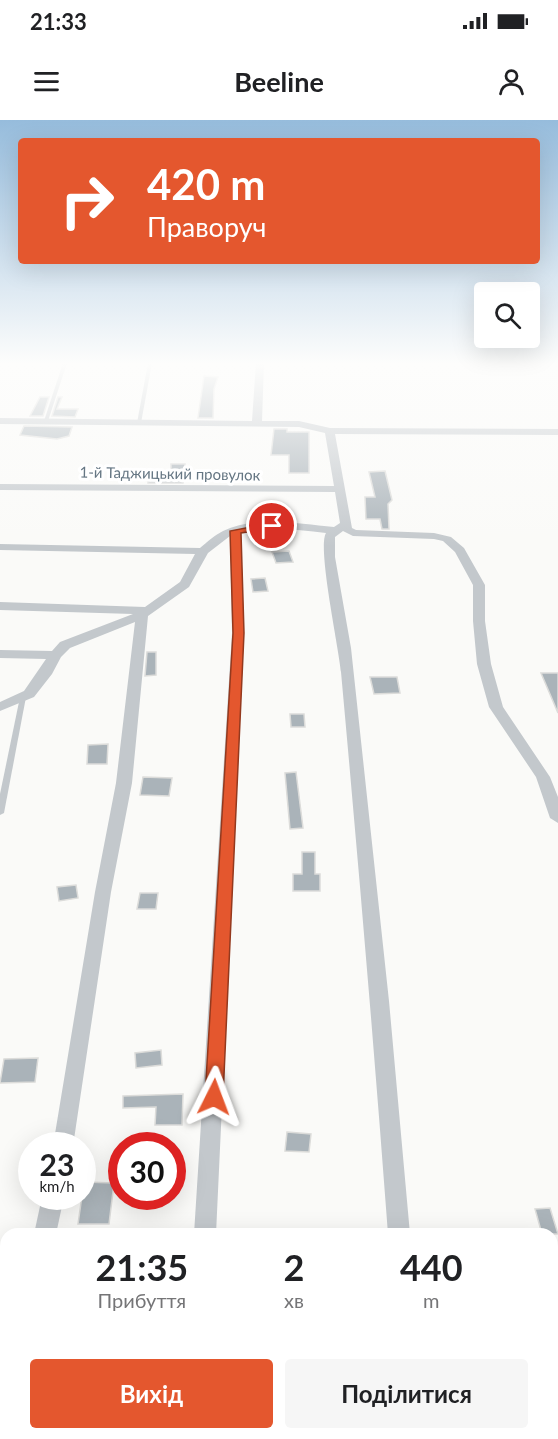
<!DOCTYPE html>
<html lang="uk">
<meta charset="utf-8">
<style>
body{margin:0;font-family:Lato,sans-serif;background:#f6f6f6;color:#202124;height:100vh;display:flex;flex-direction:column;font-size:22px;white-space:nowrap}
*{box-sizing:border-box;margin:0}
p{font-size:20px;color:#757577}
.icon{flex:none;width:33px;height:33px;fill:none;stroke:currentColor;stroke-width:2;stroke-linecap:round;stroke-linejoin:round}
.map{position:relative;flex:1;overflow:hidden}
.drawer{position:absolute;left:0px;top:1108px;width:558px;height:212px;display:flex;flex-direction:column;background:#fff;border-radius:18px 18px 0 0;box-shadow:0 6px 24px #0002}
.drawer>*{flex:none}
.guide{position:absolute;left:18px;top:18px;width:522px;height:126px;border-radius:6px;box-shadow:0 6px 24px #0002;background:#e4572e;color:#fff;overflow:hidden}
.buttons{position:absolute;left:474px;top:162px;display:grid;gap:12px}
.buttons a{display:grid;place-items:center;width:66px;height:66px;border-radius:6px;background:#fff;box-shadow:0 6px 24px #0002;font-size:30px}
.speed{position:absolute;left:18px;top:1012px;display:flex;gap:12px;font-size:30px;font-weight:700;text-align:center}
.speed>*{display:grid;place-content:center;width:78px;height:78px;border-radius:50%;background:#fff;box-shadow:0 6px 24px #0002;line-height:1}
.speed small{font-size:15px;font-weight:400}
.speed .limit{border:9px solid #d22;background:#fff;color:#111}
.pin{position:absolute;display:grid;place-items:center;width:51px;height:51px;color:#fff;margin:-26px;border:3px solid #fff;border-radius:50%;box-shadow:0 2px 6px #0007}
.me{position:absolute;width:66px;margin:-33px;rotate:3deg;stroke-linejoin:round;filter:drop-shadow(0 0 4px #0008)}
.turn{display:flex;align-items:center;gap:21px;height:126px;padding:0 30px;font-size:27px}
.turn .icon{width:78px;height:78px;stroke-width:2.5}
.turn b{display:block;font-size:42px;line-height:51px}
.eta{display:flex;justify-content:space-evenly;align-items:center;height:102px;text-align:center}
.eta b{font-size:36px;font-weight:700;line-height:42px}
.primary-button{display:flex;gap:12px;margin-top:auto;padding:12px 30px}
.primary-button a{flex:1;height:69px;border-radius:6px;background:#e4572e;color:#fff;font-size:24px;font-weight:700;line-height:69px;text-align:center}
.primary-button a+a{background:#f6f6f6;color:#202124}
.status{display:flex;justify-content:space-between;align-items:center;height:42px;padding:0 30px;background:#fff;direction:ltr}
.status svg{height:16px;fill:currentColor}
header{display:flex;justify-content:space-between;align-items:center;height:78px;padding:0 30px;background:#fff;font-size:27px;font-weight:700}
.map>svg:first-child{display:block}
.building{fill:#aab3b9;stroke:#dcdcda;stroke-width:1.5}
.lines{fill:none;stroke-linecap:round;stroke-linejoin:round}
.lane{fill:#c3c8cc;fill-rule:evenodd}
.street{fill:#c3c8cc;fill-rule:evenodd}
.route{fill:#e4572e;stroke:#94391e;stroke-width:1.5}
.labels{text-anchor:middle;stroke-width:6;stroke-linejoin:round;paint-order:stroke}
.far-street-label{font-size:15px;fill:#657683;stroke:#fff}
</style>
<div class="status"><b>21:33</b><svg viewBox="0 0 49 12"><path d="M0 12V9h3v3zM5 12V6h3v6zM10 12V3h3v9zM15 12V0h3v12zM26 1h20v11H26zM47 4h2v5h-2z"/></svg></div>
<header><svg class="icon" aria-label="menu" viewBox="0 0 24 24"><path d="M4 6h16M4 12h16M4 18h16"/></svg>Beeline<svg class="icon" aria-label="person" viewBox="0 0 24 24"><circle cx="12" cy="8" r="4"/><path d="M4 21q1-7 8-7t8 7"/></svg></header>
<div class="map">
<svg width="558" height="1319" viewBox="0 0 558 1319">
<rect width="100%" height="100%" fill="#fafaf8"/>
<g class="building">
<polygon points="204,256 218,257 214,269 213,298 198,298"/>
<polygon points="40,277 49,277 43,296 30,296"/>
<polygon points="58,277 62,277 57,289 78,289 75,297 52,296"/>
<polygon points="24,306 72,307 69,316 57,319 20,315"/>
<polygon points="274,309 287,309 287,312 309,312 309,353 289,353 289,335 271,335"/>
<polygon points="171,344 185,344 183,363 148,363 148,354 171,354"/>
<polygon points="385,351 392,380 388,384 389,409 382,409 380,399 366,399 365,377 375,377 369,352"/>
<polygon points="289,431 293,442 276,443 272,432"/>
<polygon points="265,458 268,471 253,472 251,459"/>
<polygon points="147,532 156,532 156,555 145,556"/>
<polygon points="541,553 558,553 558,593"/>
<polygon points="370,557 397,557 400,573 374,574"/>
<polygon points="290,594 304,594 305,607 291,607"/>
<polygon points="108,624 107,644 87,644 88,625"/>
<polygon points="296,652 303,708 290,709 285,653"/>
<polygon points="143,657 172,658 169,676 140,675"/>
<polygon points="302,732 315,732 315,754 320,754 320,771 293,771 293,754 302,754"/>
<polygon points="76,765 78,778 59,781 57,767"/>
<polygon points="140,773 158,773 156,789 137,789"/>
<polygon points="161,930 162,945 136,948 135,933"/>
<polygon points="38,938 35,962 0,963 4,939"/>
<polygon points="183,974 182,1005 155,1005 156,987 123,988 123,976"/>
<polygon points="287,1012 311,1014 309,1032 285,1031"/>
<polygon points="84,1062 114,1063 109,1104 78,1104"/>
<polygon points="550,1088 558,1114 542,1114 535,1089"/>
</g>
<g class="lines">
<g class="lane">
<polygon points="63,243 67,243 48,301 44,302 44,301"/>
<polygon points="148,243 152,243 141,303 139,304 137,303"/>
<polygon points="23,575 26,577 4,693 0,695 0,674 20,577"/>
</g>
<g class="street">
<path d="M256 243H264L262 301H299L330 308 558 309V315L335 314 352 408 356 410 434 413 451 417 464 428 485 465V501L491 544 503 587 550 657 558 677V703L550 698 536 657 489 587 477 544 473 501V465L455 432 443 421 434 419 353 416 343 411 335 417V437L351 528 389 881 410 1114H388C374 926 358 739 341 552 339 528 317 427 326 413 297 410 269 406 241 413L244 513 216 1114H194L232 513 230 416 208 433 189 467 148 496 132 663 111 772 73 1026H53L95 772 116 663 135 502 70 528 61 537 52 554 34 577 0 591V582L24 571 46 539 0 538V530L52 531 60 522 133 494 0 490V482L145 487 180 462 195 434 0 430V424L200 428C207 422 215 415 223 411 256 395 299 404 334 407L340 403 335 372 0 370V364L334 366 325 313 299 307 0 304V298L252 301Z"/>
<polygon points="42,1077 64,1077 56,1114 34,1114"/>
<polygon points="6,1302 6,1314 21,1314 20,1319 0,1319 0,1305"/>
<rect x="171" y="1314" width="26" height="5"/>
<rect x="403" y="1314" width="26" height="5"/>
</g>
</g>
<linearGradient id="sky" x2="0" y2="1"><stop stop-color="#96bcdc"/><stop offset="0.57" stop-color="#fdfdfc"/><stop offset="1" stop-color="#fdfdfc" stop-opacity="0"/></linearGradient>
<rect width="558" height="427" fill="url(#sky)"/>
<polygon class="route" points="272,403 277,406 275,408 241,413 244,513 223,977 221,982 208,982 205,977 233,513 230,411"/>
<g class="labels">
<g class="far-street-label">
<text transform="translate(170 354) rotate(1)" y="5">1-й Таджицький провулок</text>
</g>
</g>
</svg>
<div class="buttons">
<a><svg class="icon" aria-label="search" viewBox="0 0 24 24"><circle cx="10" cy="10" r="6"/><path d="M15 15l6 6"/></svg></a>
</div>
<div class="speed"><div>23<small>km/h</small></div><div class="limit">30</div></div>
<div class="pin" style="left:272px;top:406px;background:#d93025"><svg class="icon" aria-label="arrive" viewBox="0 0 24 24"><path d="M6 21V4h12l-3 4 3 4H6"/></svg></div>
<svg class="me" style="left:214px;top:977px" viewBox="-20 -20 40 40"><path d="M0-17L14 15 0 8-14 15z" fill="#e4572e" stroke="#fff" stroke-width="4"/></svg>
<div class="guide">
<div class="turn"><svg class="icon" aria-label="right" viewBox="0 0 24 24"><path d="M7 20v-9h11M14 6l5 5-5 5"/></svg><div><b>420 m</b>Праворуч</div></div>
</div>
<section class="drawer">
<div class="eta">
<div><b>21:35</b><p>Прибуття</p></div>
<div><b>2</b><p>хв</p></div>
<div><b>440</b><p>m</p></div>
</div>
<div class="primary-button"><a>Вихід</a><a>Поділитися</a></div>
</section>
</div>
